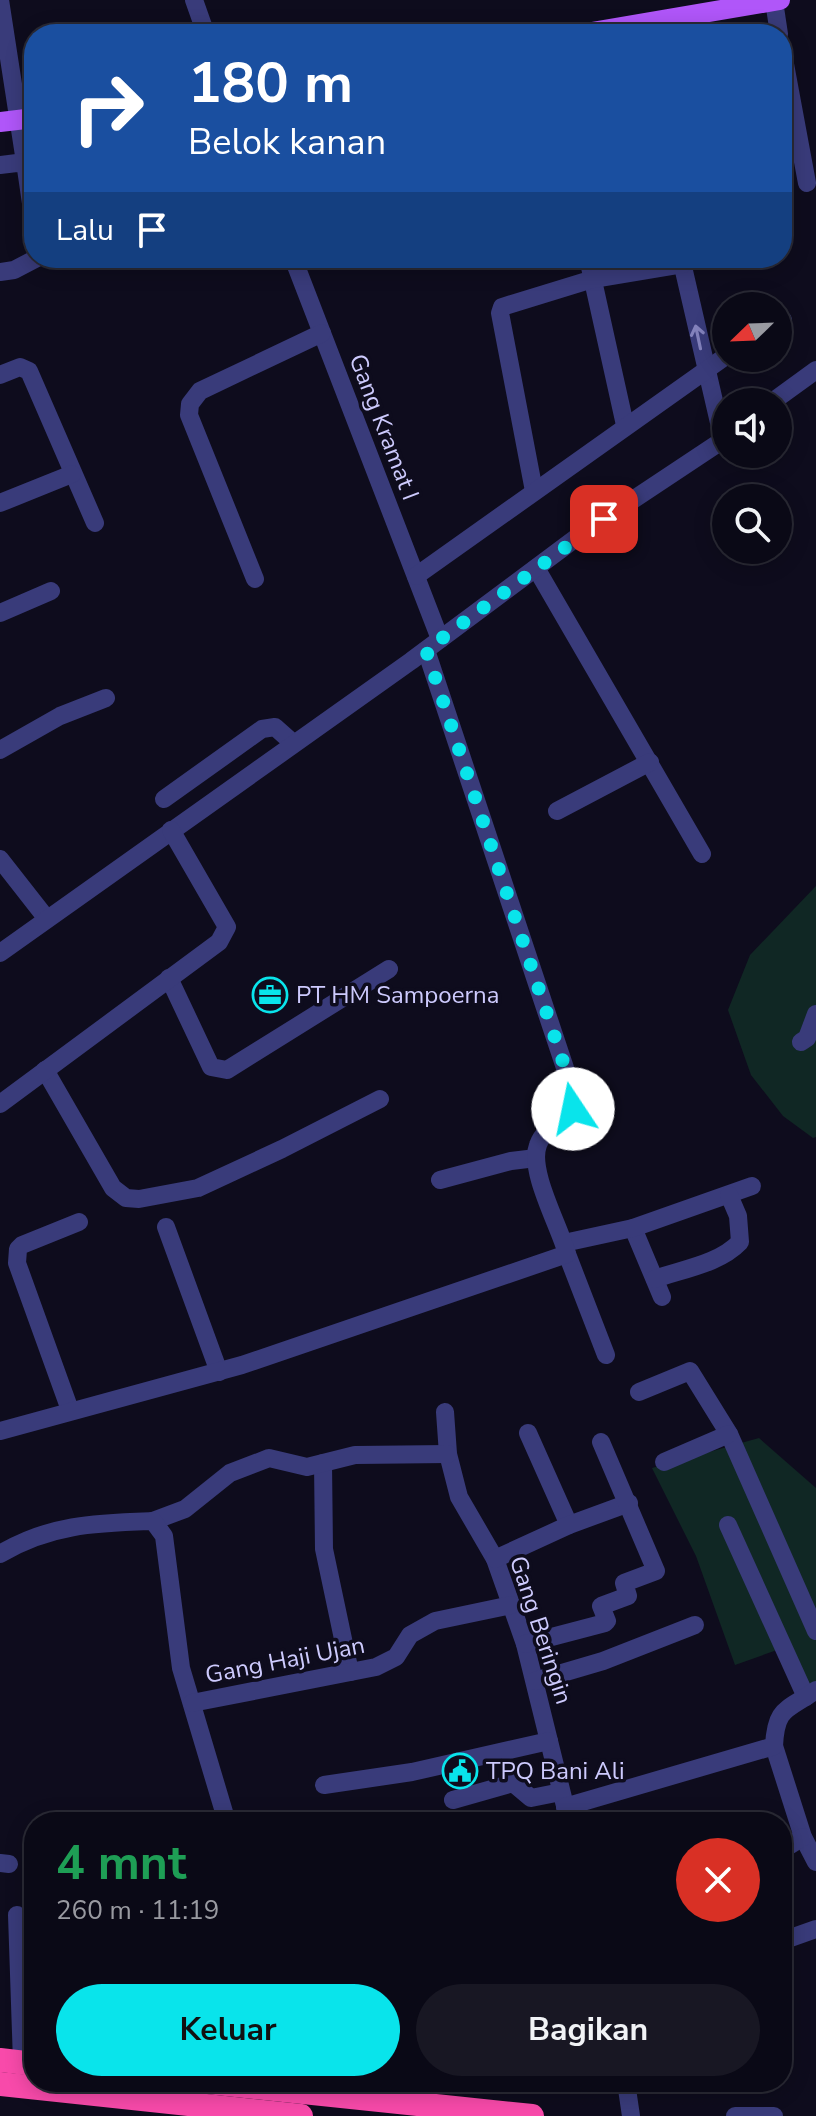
<!DOCTYPE html>
<html lang="id">
<meta charset="utf-8">
<style>
body{margin:0;font-family:"Nunito Sans",sans-serif;background:#181723;color:#f1f3f6;height:100vh;display:flex;flex-direction:column;font-size:30px;white-space:nowrap}
*{box-sizing:border-box;margin:0}
p{font-size:26px;color:#999aa1}
.icon{flex:none;width:44px;height:44px;fill:none;stroke:currentColor;stroke-width:2;stroke-linecap:round;stroke-linejoin:round}
.map{position:relative;flex:1;overflow:hidden}
.sheet{position:absolute;left:24px;top:1812px;width:768px;height:280px;display:flex;flex-direction:column;background:#0a0916;border-radius:32px;box-shadow:0 4px 20px #0003,0 0 0 2px #2a2a35}
.sheet>*{flex:none}
.top-card{position:absolute;left:24px;top:24px;width:768px;height:244px;border-radius:32px;box-shadow:0 4px 20px #0003,0 0 0 2px #2a2a35;background:#1a4fa0;color:#fff;overflow:hidden}
.needle{width:52px;rotate:247deg}
.buttons{position:absolute;left:712px;top:292px;display:grid;gap:16px}
.buttons a{display:grid;place-items:center;width:80px;height:80px;border-radius:50%;background:#0a0916;box-shadow:0 4px 20px #0003,0 0 0 2px #2a2a35;font-size:40px}
.pin{position:absolute;display:grid;place-items:center;width:68px;height:68px;color:#fff;margin:-34px;border-radius:16px;box-shadow:0 4px 12px #0006}
.me{position:absolute;width:88px;margin:-44px;rotate:349deg;stroke-linejoin:round;filter:drop-shadow(0 0 6px #0008)}
.turn{display:flex;align-items:center;gap:28px;height:168px;padding:0 32px;font-size:36px}
.turn .icon{width:104px;height:104px;stroke-width:2.5}
.turn b{display:block;font-size:56px;line-height:68px}
.then{display:flex;align-items:center;height:76px;padding:0 32px;background:#0003;gap:16px;font-size:30px}
.round{display:grid;place-items:center;flex:none;width:84px;height:84px;border-radius:42px;background:#181723}
.head{display:flex;align-items:center;justify-content:space-between;height:136px;padding:0 32px}
h1{font-size:48px;font-weight:700;line-height:60px;color:#1e9e55}
.cta{display:flex;gap:16px;margin-top:auto;padding:16px 32px}
.cta a{flex:1;height:92px;border-radius:48px;background:#09e4eb;color:#111;font-size:32px;font-weight:700;line-height:92px;text-align:center}
.cta a+a{background:#181723;color:#f1f3f6}
.map>svg:first-child{display:block}
.green{fill:#102724}
.lines{fill:none;stroke-linecap:round;stroke-linejoin:round}
.minor{stroke:#393b7a;stroke-width:18}
.major{stroke:#b056f9;stroke-width:20}
.highway{stroke:#f84aaa;stroke-width:24}
.oneway{stroke:#8382bc}
.route{stroke:#09e4eb;stroke-width:14;stroke-dasharray:0 25.2}
.labels{text-anchor:middle;stroke-width:7;stroke-linejoin:round;paint-order:stroke}
.street-label{font-size:24px;fill:#cdcafd;stroke:#0e0c1d}
.poi-label{font-size:24px;fill:#cdcafd;stroke:#0e0c1d;text-anchor:start}
</style>
<div class="map">
<svg width="816" height="2116" viewBox="0 0 816 2116">
<rect width="100%" height="100%" fill="#0e0c1d"/>
<g class="green">
<polygon points="816,886 816,1137 813,1138 783,1116 751,1075 728,1010 750,955"/>
<polygon points="759,1438 816,1488 816,1699 777,1650 735,1665 696,1556 652,1468"/>
</g>
<g class="lines">
<g class="minor">
<polyline points="0,0 25,162"/>
<polyline points="194,0 206,34"/>
<polyline points="774,1 779,34"/>
<polyline points="782,48 807,183"/>
<polyline points="0,165 25,162 34,224"/>
<polyline points="293,258 440,639"/>
<polyline points="588,258 625,425"/>
<polyline points="681,258 723,440"/>
<polyline points="0,272 14,270 37,258"/>
<polyline points="778,323 783,320"/>
<polyline points="0,375 20,367 29,371 95,523"/>
<polyline points="772,402 816,370"/>
<polyline points="534,491 500,313 502,307 593,279 683,264"/>
<polyline points="0,503 72,474"/>
<polyline points="536,568 702,854"/>
<polyline points="416,576 726,356"/>
<polyline points="255,579 189,415 190,404 200,391 322,333"/>
<polyline points="0,613 51,591"/>
<polyline points="0,750 60,716 106,698"/>
<polyline points="164,799 262,729 275,727 293,743"/>
<polyline points="557,811 650,762"/>
<polyline points="0,859 47,919"/>
<polyline points="0,953 411,661 580,535 726,438"/>
<polyline points="169,978 211,1067 227,1070 389,969"/>
<polyline points="801,1042 807,1038 816,1014"/>
<polyline points="45,1070 113,1188 126,1198 139,1199 198,1188 282,1149 380,1099"/>
<polyline points="0,1104 219,942 227,927 171,830"/>
<polyline points="440,1180 511,1161 536,1158"/>
<polyline points="166,1227 219,1372"/>
<polyline points="633,1228 662,1297"/>
<polyline points="564,1243 633,1228 752,1186"/>
<polyline points="567,1254 606,1355"/>
<path d="M655 1279C683 1269 719 1264 740 1242L738 1216 729 1195"/>
<polyline points="639,1392 690,1371 729,1434 816,1631"/>
<polyline points="70,1410 17,1263 18,1249 22,1245 79,1222"/>
<polyline points="445,1412 448,1454 459,1497 495,1559 525,1644 569,1822"/>
<path d="M0 1431 242 1365 567 1254C560 1227 528 1171 538 1145 543 1130 562 1119 573 1109V1092L426 650"/>
<polyline points="528,1433 569,1525"/>
<polyline points="664,1462 729,1434"/>
<polyline points="323,1463 324,1549 350,1672"/>
<polyline points="153,1521 185,1509 230,1473 269,1458 307,1467 355,1455 448,1454"/>
<polyline points="728,1525 806,1697"/>
<path d="M0 1554C50 1524 96 1523 153 1521L164 1536 181 1668 227 1822"/>
<polyline points="495,1559 569,1525 629,1503"/>
<polyline points="525,1644 605,1623 607,1621 601,1606 628,1596 624,1583 656,1571 601,1442"/>
<polyline points="535,1681 603,1661 695,1625"/>
<polyline points="192,1703 376,1667 396,1657 410,1635 435,1621 511,1605"/>
<polyline points="774,1746 803,1837 816,1862"/>
<polyline points="324,1785 412,1772 549,1741"/>
<polyline points="453,1800 513,1783 531,1798 561,1792"/>
<path d="M565 1807 774 1746C776 1706 787 1711 816 1690"/>
<polyline points="782,1850 803,1837"/>
<polyline points="0,1863 9,1864"/>
<polyline points="17,1915 22,2062"/>
<polyline points="782,1941 816,1929"/>
<polyline points="626,2082 631,2116"/>
<polyline points="735,2116 774,2116"/>
</g>
<g class="major">
<polyline points="580,34 780,0"/>
<polyline points="0,122 34,118"/>
</g>
<g class="highway">
<polyline points="0,2060 34,2064"/>
<polyline points="207,2082 532,2116"/>
<polyline points="0,2084 301,2116"/>
</g>
</g>
<defs><path id="oneway-shaft" d="M-6 0H5M1.5-3L5.5 0L1.5 3" fill="none" stroke-width="1.6" stroke-linecap="round" stroke-linejoin="round" transform="scale(2)"/></defs>
<use class="oneway" href="#oneway-shaft" transform="translate(698 337) rotate(-102)"/>
<g class="lines">
<polyline class="route" points="573,1109 573,1092 426,650 604,519"/>
</g>
<defs>
<g id="office-ring" transform="scale(1.8)"><circle r="9.5" fill="#0e0c1d" stroke="#09e4eb" stroke-width="1.5"/><path d="M-6-3h4V-5.5h4V-3h4V5H-6ZM-1-4.5V-3h2v-1.5ZM-6 0V1H6V0Z" fill="#09e4eb"/></g>
<g id="civic-ring" transform="scale(1.8)"><circle r="9.5" fill="#0e0c1d" stroke="#09e4eb" stroke-width="1.5"/><path d="M-.6-6.5H3V-4.5H.6V-3L4-1V1h2V6H-6V1h2V-1L-.6-3ZM-1.2 2.5V6h2.4V2.5Z" fill="#09e4eb"/></g>
</defs>
<g fill-rule="evenodd">
<use href="#office-ring" x="270" y="995"/>
<use href="#civic-ring" x="460" y="1771"/>
</g>
<g class="labels">
<g class="street-label">
<text transform="translate(384 427) rotate(69)" y="8">Gang Kramat I</text>
<text transform="translate(541 1630) rotate(72)" y="8">Gang Beringin</text>
<text transform="translate(285 1660) rotate(-11)" y="8">Gang Haji Ujan</text>
</g>
<g class="poi-label">
<text x="296" y="1003">PT HM Sampoerna</text>
<text x="486" y="1779">TPQ Bani Ali</text>
</g>
</g>
</svg>
<div class="buttons">
<a><svg class="needle" viewBox="-14 -14 28 28"><path d="M0-13l5 13h-10z" fill="#e53935"/><path d="M0 13l5-13h-10z" fill="#999aa1"/></svg></a>
<a><svg class="icon" aria-label="sound" viewBox="0 0 24 24"><path d="M4 9h4l5-4v14l-5-4H4zM17 9q2 3 0 6"/></svg></a>
<a><svg class="icon" aria-label="search" viewBox="0 0 24 24"><circle cx="10" cy="10" r="6"/><path d="M15 15l6 6"/></svg></a>
</div>
<div class="pin" style="left:604px;top:519px;background:#d93025"><svg class="icon" aria-label="arrive" viewBox="0 0 24 24"><path d="M6 21V4h12l-3 4 3 4H6"/></svg></div>
<svg class="me" style="left:573px;top:1109px" viewBox="-20 -20 40 40"><circle r="19" fill="#fff"/><path d="M0-13L10 11 0 6-10 11z" fill="#09e4eb"/></svg>
<div class="top-card">
<div class="turn"><svg class="icon" aria-label="right" viewBox="0 0 24 24"><path d="M7 20v-9h11M14 6l5 5-5 5"/></svg><div><b>180 m</b>Belok kanan</div></div>
<div class="then">Lalu<svg class="icon" aria-label="arrive" viewBox="0 0 24 24"><path d="M6 21V4h12l-3 4 3 4H6"/></svg></div>
</div>
<section class="sheet">
<div class="head"><div><h1>4 mnt</h1><p>260 m · 11:19</p></div><a class="round" style="background:#d93025;color:#fff"><svg class="icon" aria-label="close" viewBox="0 0 24 24"><path d="M6 6l12 12M18 6L6 18"/></svg></a></div>
<div class="cta"><a>Keluar</a><a>Bagikan</a></div>
</section>
</div>
